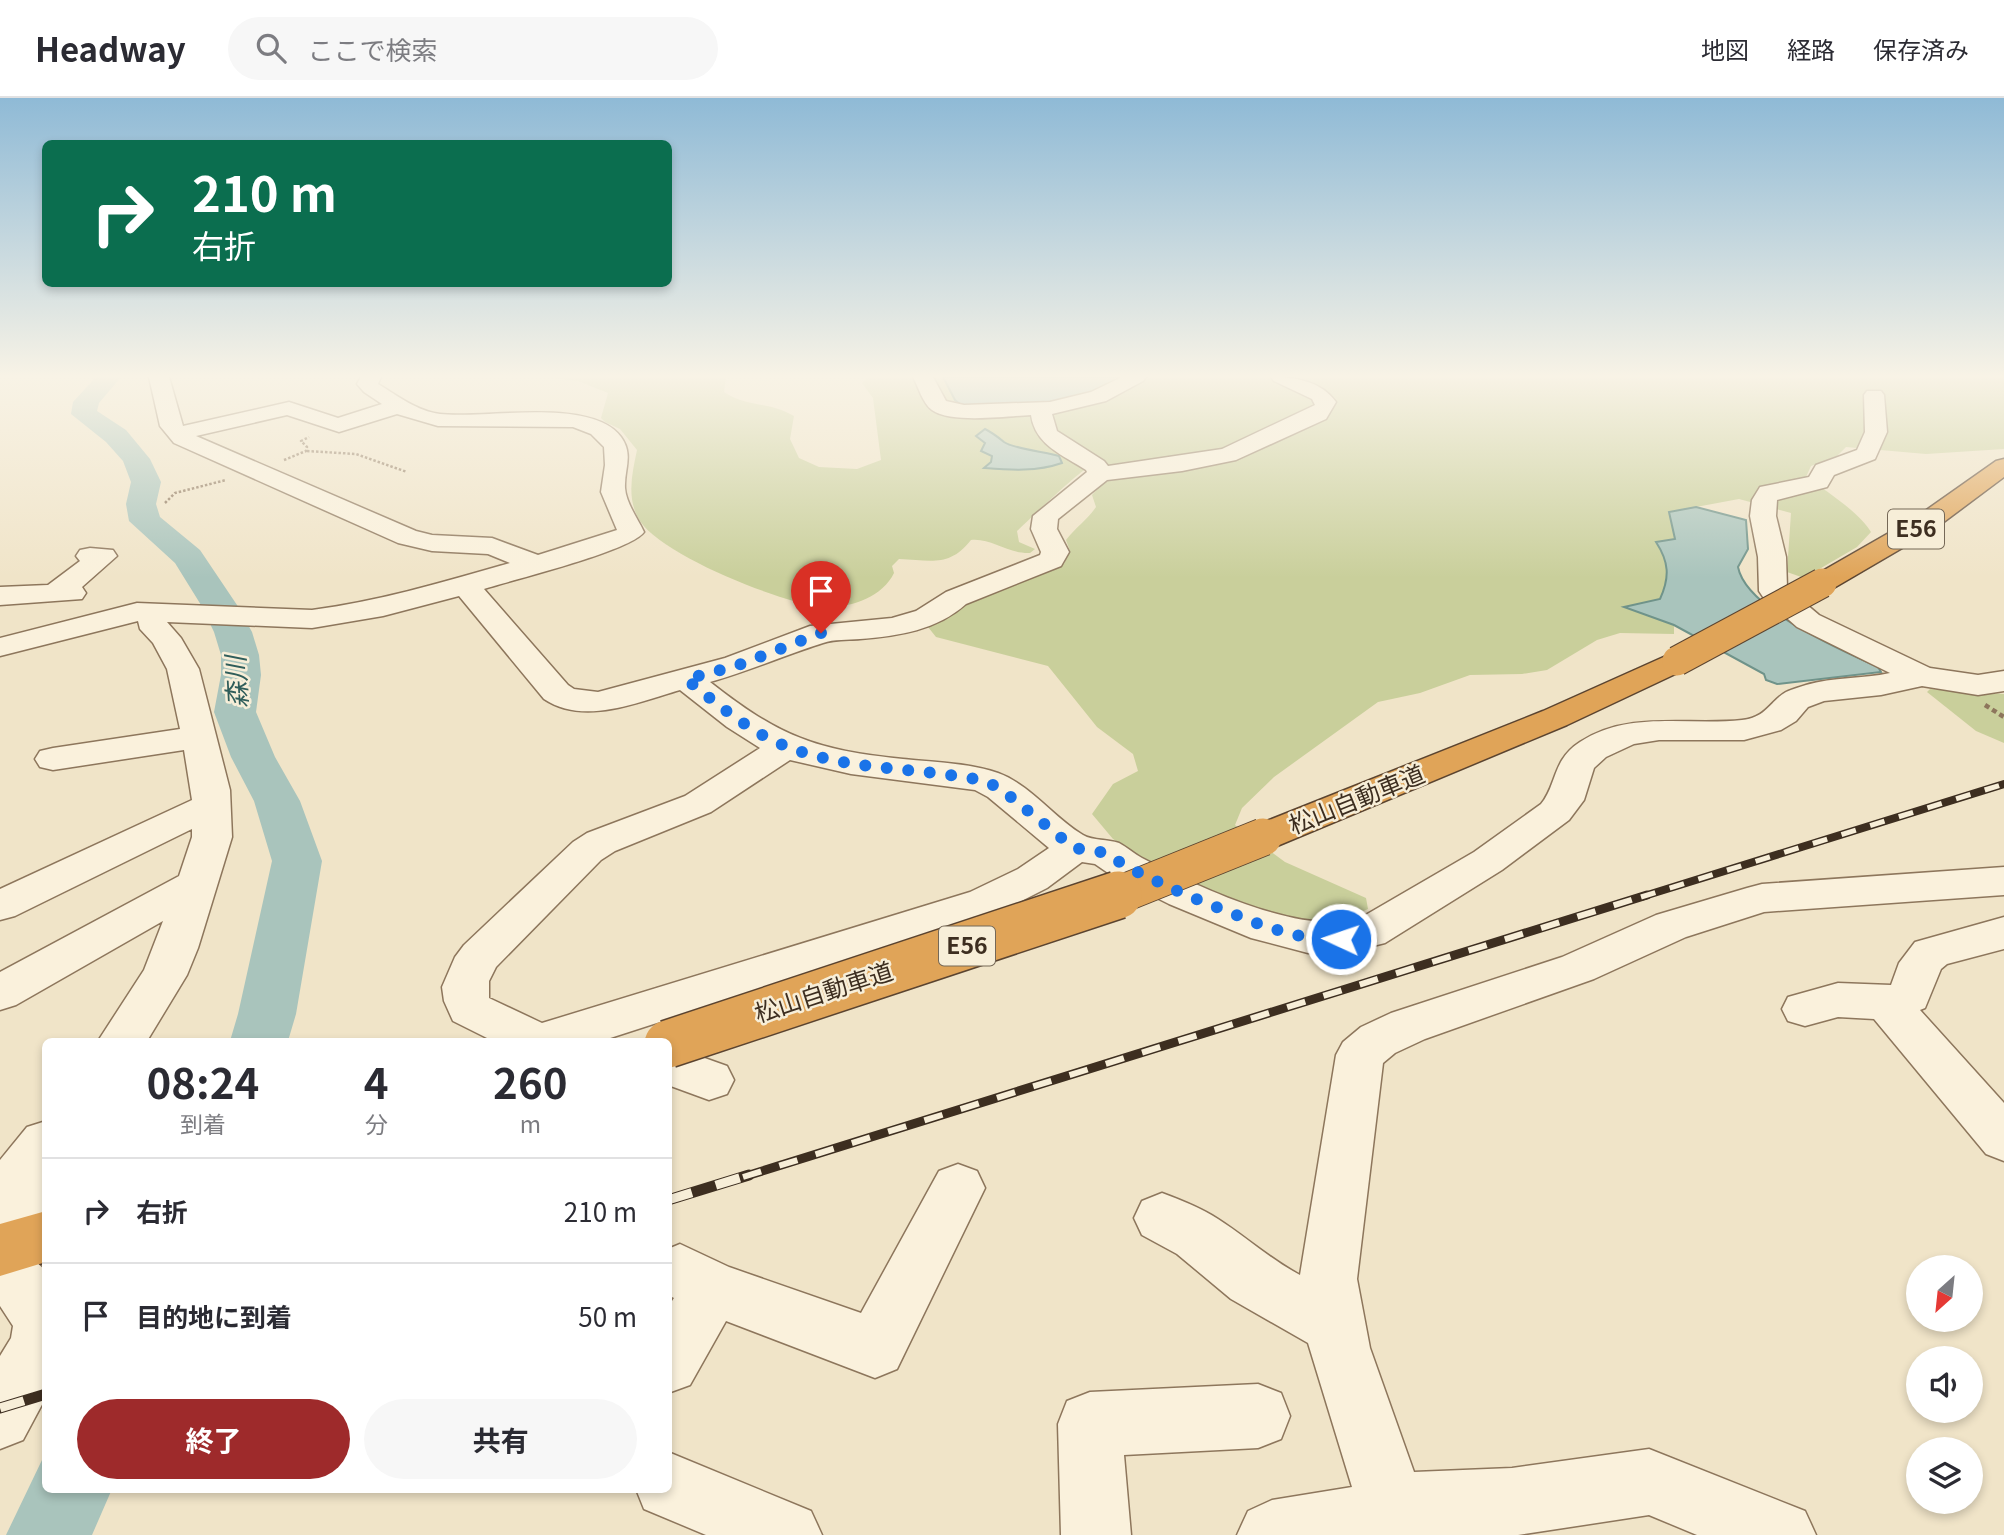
<!DOCTYPE html>
<html lang="ja">
<meta charset="utf-8">
<style>
body{margin:0;font-family:Georgia,"Noto Sans JP",serif;background:#f7f7f7;color:#2b2b33;height:100vh;display:flex;flex-direction:column;font-size:26px;white-space:nowrap}
*{box-sizing:border-box;margin:0}
p{font-size:23px;color:#7c7c81}
.icon{flex:none;width:38px;height:38px;fill:none;stroke:currentColor;stroke-width:2;stroke-linecap:round;stroke-linejoin:round}
.map{position:relative;flex:1;overflow:hidden}
.side{position:absolute;left:42px;top:940px;width:630px;height:455px;display:flex;flex-direction:column;background:#fff;border-radius:10px;box-shadow:0 4px 10px #0003}
.side>*{flex:none}
.banner{position:absolute;left:42px;top:42px;width:630px;height:147px;border-radius:10px;box-shadow:0 4px 10px #0003;background:#0b6e4f;color:#fff;overflow:hidden}
.needle{width:46px;rotate:207deg}
.buttons{position:absolute;left:1906px;top:1157px;display:grid;gap:14px}
.buttons a{display:grid;place-items:center;width:77px;height:77px;border-radius:50%;background:#fff;box-shadow:0 4px 10px #0003;font-size:35px}
.pin{position:absolute;display:grid;place-items:center;width:60px;height:60px;color:#fff;margin:-72px -30px;border-radius:50% 50% 50% 0;rotate:-45deg;box-shadow:0 0 7px #0007}
.pin .icon{rotate:45deg}
.me{position:absolute;width:77px;margin:-38px;rotate:273deg;stroke-linejoin:round;filter:drop-shadow(0 0 5px #0008)}
.turn{display:flex;align-items:center;gap:24px;height:147px;padding:0 35px;font-size:32px}
.turn .icon{width:91px;height:91px;stroke-width:2.5}
.turn b{display:block;font-size:49px;line-height:60px}
.eta{display:flex;justify-content:space-evenly;align-items:center;height:119px;text-align:center}
.eta b{font-size:42px;font-weight:700;line-height:49px}
.action{display:flex;gap:14px;margin-top:auto;padding:14px 35px}
.action a{flex:1;height:80px;border-radius:42px;background:#9e2a2b;color:#fff;font-size:28px;font-weight:700;line-height:80px;text-align:center}
.action a+a{background:#f7f7f7;color:#2b2b33}
ul{padding:0;list-style:none}
li{display:flex;align-items:center;gap:21px;height:105px;padding:0 35px;border-top:2px solid #e1e1e2}
li div{flex:1}
li b{display:block;font-size:26px}
li em{font-style:normal}
header{display:flex;align-items:center;gap:42px;box-sizing:border-box;height:98px;padding:0 35px;background:#fff;border-bottom:2px solid #e1e1e2}
header strong{font-size:33px}
nav{display:flex;gap:38px;margin-inline-start:auto;font-size:24px}
.search{width:490px;height:63px;background:#f7f7f7;display:flex;align-items:center;gap:18px;box-sizing:border-box;padding:0 24px;border-radius:38px;color:#7c7c81;font-size:26px}
.map>svg:first-child{display:block}
.green{fill:#c9cf9b}
.water{fill:#a9c4bc;stroke:#6f938a;stroke-width:2}
.lines{fill:none;stroke-linecap:round;stroke-linejoin:round}
.river{fill:#a9c4bc;fill-rule:evenodd}
.minor-casing{stroke:#8d765c;stroke-width:3}
.highway-casing{stroke:#5b4430;stroke-width:3}
.path-far1{stroke:#8d765c;stroke-width:2.5;stroke-dasharray:2.5 2;stroke-linecap:butt}
.path{stroke:#8d765c;stroke-width:4.5;stroke-dasharray:5 3.5;stroke-linecap:butt}
.minor{fill:#faf1dc;fill-rule:evenodd}
.highway{fill:#e0a458;fill-rule:evenodd}
.rail-far2-casing{stroke:#3d2e20;stroke-width:8}
.rail-far1-casing{stroke:#3d2e20;stroke-width:9}
.rail-casing{stroke:#3d2e20;stroke-width:11}
.rail-far2{stroke:#f7eed8;stroke-width:5;stroke-dasharray:15;stroke-linecap:butt}
.rail-far1{stroke:#f7eed8;stroke-width:6;stroke-dasharray:19;stroke-linecap:butt}
.rail{stroke:#f7eed8;stroke-width:9;stroke-dasharray:25;stroke-linecap:butt}
.highway-bridge-far2-casing{stroke:#5b4430;stroke-width:31;stroke-linecap:butt}
.highway-bridge-far1-casing{stroke:#5b4430;stroke-width:39;stroke-linecap:butt}
.highway-bridge-casing{stroke:#5b4430;stroke-width:50;stroke-linecap:butt}
.highway-bridge-far2{stroke:#e0a458;stroke-width:29}
.highway-bridge-far1{stroke:#e0a458;stroke-width:37}
.highway-bridge{stroke:#e0a458;stroke-width:47}
.route{stroke:#1a73e8;stroke-width:12;stroke-dasharray:0 21.6}
.labels{text-anchor:middle;stroke-width:5;stroke-linejoin:round;paint-order:stroke}
.shield{fill:#f7eed8;stroke:#756857;stroke-width:2}
.shield-label{font-size:23px;font-weight:bold;fill:#3d2e20}
.street-label{font-size:24px;fill:#3d2e20;stroke:#f7eed8}
.water-label{font-size:26px;font-style:italic;fill:#2f5d5a;stroke:#f7eed8}
</style>
<header>
<strong>Headway</strong>
<div class="search"><svg class="icon" aria-label="search" viewBox="0 0 24 24"><circle cx="10" cy="10" r="6"/><path d="M15 15l6 6"/></svg>ここで検索</div>
<nav><a>地図</a><a>経路</a><a>保存済み</a></nav>
</header>
<div class="map">
<svg width="2004" height="1437" viewBox="0 0 2004 1437">
<rect width="100%" height="100%" fill="#f0e4c8"/>
<g class="green">
<path d="M544 279H726L724 294C749 310 768 303 794 318L790 341 799 360 819 369 857 371 881 362 873 300 862 285 869 279H2004V351L1926 356 1846 349 1837 358 1811 368 1806 379C1825 392 1859 414 1871 434L1857 449 1804 480 1787 474 1791 415 1739 401 1669 414 1676 441 1657 444C1669 465 1670 480 1660 501L1625 509 1674 527V536L1620 535 1597 542 1547 572 1522 576 1470 577 1420 595 1378 604 1274 679 1242 710 1235 727 1285 764 1366 800 1368 811 1339 824 1312 830 1271 822 1140 759 1113 741 1092 716 1113 686 1138 673 1133 656 1097 629 1048 568 936 539 928 529C944 509 1038 470 1064 466L1070 453 1066 442C1076 429 1087 422 1096 409L1092 397 1103 385 1135 373 1133 370C1118 368 1102 366 1088 370 1080 372 1028 423 1017 433L1019 444 1035 451 1030 455C1008 456 992 440 971 442 949 470 930 462 899 461L892 468 894 475C882 500 848 511 821 509 780 504 663 458 640 423 626 401 632 376 637 352L620 331 605 324 601 320 608 295 578 283Z"/>
<polygon points="1930,591 2004,596 2004,645 1976,633 1927,594"/>
</g>
<g class="water">
<path d="M943 279H1124C1081 310 1012 306 961 307L955 302Z"/>
<path d="M985 331C993 335 998 339 1004 344 1014 351 1047 354 1059 358L1062 365C1036 374 1011 372 984 370L991 364 992 358 981 353 985 345 976 338Z"/>
<path d="M1696 409 1746 422 1748 451 1738 469C1746 511 1841 552 1878 569L1881 574 1777 586 1766 582 1764 576 1674 527 1624 509 1660 501C1670 479 1669 464 1656 444L1675 441 1669 414Z"/>
</g>
<g class="lines">
<g class="river">
<polygon points="96,279 121,279 99,305 97,313 126,332 150,361 161,384 156,406 160,419 200,452 237,507 252,534 259,557 261,577 256,614 275,659 300,703 322,763 296,916 288,943 230,943 238,916 272,763 254,703 231,659 214,614 221,577 221,557 214,534 201,507 175,465 129,423 126,406 131,384 123,363 106,344 71,316 73,304"/>
<polygon points="46,1360 46,1391 112,1391 92,1437 6,1437 42,1362"/>
</g>
<g class="minor-casing">
<g id="minor">
<path d="M149 279H169L183 328 289 304 338 320 382 306 364 294 357 286 361 279H381L378 286C398 298 417 313 440 316 485 321 592 299 621 339 634 357 624 371 625 390 626 405 638 421 644 434 631 453 512 482 484 491L568 587 574 591 598 594 725 560 810 528 892 520 916 513 946 494 1040 457 1041 454 1031 431 1033 418 1087 374 1086 372C1063 357 1035 347 1031 317 1007 318 952 326 932 312 923 306 918 288 913 279H933L946 303 964 307 1050 304 1091 294 1122 279H1146L1143 283 1106 303 1052 316 1057 333 1104 363 1108 368 1222 351 1315 307 1312 301 1274 283 1271 279C1295 279 1321 283 1336 304L1326 321 1236 362 1182 373 1107 382 1058 421 1057 431 1069 454 1061 468 966 506C937 532 899 538 860 541 848 542 834 541 823 545 785 557 749 573 710 584 780 639 815 652 903 661 934 664 969 665 998 675 1031 687 1054 720 1083 737 1093 743 1108 741 1119 745 1127 749 1134 756 1142 760 1196 788 1297 836 1357 822L1474 754 1541 706C1557 687 1552 662 1580 644 1629 612 1688 628 1742 622 1767 619 1769 604 1786 594 1792 591 1800 589 1806 587 1833 579 1863 581 1890 575L1797 529 1763 499 1759 493 1758 459 1750 418 1752 402 1760 389 1809 379 1816 367 1857 352 1865 334 1864 297 1867 293H1881L1884 297 1887 334 1875 361 1834 377 1827 389 1777 402 1776 418 1786 459 1787 490 1819 517 1930 570 1978 577 2004 573V593L1978 597 1922 588 1881 597 1824 603 1808 609 1796 623 1781 632 1744 642H1659L1634 646 1606 659 1594 670 1584 702 1569 722 1502 772 1385 845 1341 856 1308 855 1251 840 1169 806 1111 777 1095 766 1082 764 1047 790 1000 814 601 943H493L453 923 444 903 442 889 455 859 464 847 573 744 587 735 685 698 760 650 727 629 680 592C638 604 584 628 544 601L459 498 383 518 312 530 167 524 181 540 199 571 230 692 232 739 198 850 187 877 147 943H98L144 872 163 823 16 907 0 912V874L179 778 192 739V731L15 818 0 822V791L192 702 184 652 53 672 40 669 35 661 40 653 53 650 180 631 167 571 153 545 140 531 138 523 0 558V540L137 505 312 512C380 503 444 484 510 465L488 456 432 453 398 445 174 345 160 328ZM397 316 438 328 573 329 591 336 604 349 605 367 601 394 617 432 538 457 492 440 432 437 416 433 196 338 287 317 339 334ZM790 662 851 676 975 692 988 699 1049 750 1018 771 970 794 542 925 489 900V883L496 869 601 762 615 753 711 714Z"/>
<polygon points="90,450 113,452 117,458 82,489 86,495 82,501 0,507 0,489 48,487 80,463 76,458 80,452"/>
<path d="M2004 769V797L1764 814 1686 839 1594 881 1425 941 1395 955 1383 965 1357 1181 1370 1250 1414 1374 1512 1370 1649 1351 1805 1413 1816 1437H1697L1649 1417 1518 1437H1237L1248 1413 1272 1402 1352 1389 1308 1245 1231 1201 1177 1156 1142 1137 1134 1120 1142 1103 1162 1095C1181 1102 1201 1110 1218 1121 1246 1139 1270 1161 1300 1177L1336 957 1343 944 1361 929 1391 915 1562 859 1656 817 1747 790 1762 786Z"/>
<polygon points="2004,819 2004,851 1947,866 1941,871 1925,910 1920,912 2004,1005 2004,1063 1986,1056 1874,921 1838,919 1805,928 1788,923 1782,911 1788,899 1838,885 1891,887 1899,865 1915,844"/>
<polygon points="668,947 727,968 734,982 727,996 709,1002 668,987"/>
<polygon points="46,1023 46,1124 0,1134 0,1062 27,1029"/>
<polygon points="958,1066 977,1073 985,1090 897,1271 875,1280 726,1223 690,1287 668,1295 668,1209 674,1200 668,1197 668,1151 680,1146 729,1169 861,1215 939,1073"/>
<polygon points="0,1141 20,1149 46,1173 46,1299 23,1342 0,1351 0,1258 11,1240 13,1228 0,1208"/>
<polygon points="1258,1286 1281,1295 1290,1318 1281,1341 1258,1350 1124,1357 1131,1437 1061,1437 1058,1326 1067,1303 1090,1294"/>
<polygon points="668,1354 811,1413 822,1437 706,1437 644,1411 636,1391 668,1391"/>
</g>
</g>
<g class="highway-casing">
<g id="highway">
<polygon points="2004,361 2004,379 1933,432 1832,491 1822,494 1812,491 1808,485 1812,479 1915,420 1996,363"/>
<polygon points="1677,553 1688,556 1693,563 1688,570 1567,627 1277,748 1263,751 1249,748 1243,739 1249,730 1543,613"/>
<polygon points="46,1113 46,1164 0,1178 0,1126"/>
</g>
</g>
<g class="path-far1">
<polyline points="307,353 356,356 407,374"/>
<polyline points="284,362 306,353 307,349 301,343 309,339"/>
<polyline points="165,405 175,395 226,382"/>
</g>
<polyline class="path" points="1985,607 2004,619"/>
<use href="#minor" class="minor"/>
<use href="#highway" class="highway"/>
<g class="rail-far2-casing">
<polyline id="rail-far2" points="1641,799 2004,686"/>
</g>
<g class="rail-far1-casing">
<polyline id="rail-far1" points="743,1079 1647,797"/>
</g>
<g class="rail-casing">
<g id="rail">
<polyline points="668,1102 749,1077"/>
<polyline points="0,1310 46,1296"/>
</g>
</g>
<use href="#rail-far2" class="rail-far2"/>
<use href="#rail-far1" class="rail-far1"/>
<use href="#rail" class="rail"/>
<g class="highway-bridge-far2-casing">
<polyline id="highway-bridge-far2" points="1677,563 1822,485"/>
</g>
<g class="highway-bridge-far1-casing">
<polyline id="highway-bridge-far1" points="1114,799 1263,739"/>
</g>
<g class="highway-bridge-casing">
<polyline id="highway-bridge" points="668,946 1118,797"/>
</g>
<use href="#highway-bridge-far2" class="highway-bridge-far2"/>
<use href="#highway-bridge-far1" class="highway-bridge-far1"/>
<use href="#highway-bridge" class="highway-bridge"/>
</g>
<linearGradient id="sky" x2="0" y2="1"><stop stop-color="#8fbad6"/><stop offset="0.58" stop-color="#f8f3e6"/><stop offset="1" stop-color="#f8f3e6" stop-opacity="0"/></linearGradient>
<rect width="2004" height="480" fill="url(#sky)"/>
<g class="lines">
<path class="route" d="M821 535 736 568 686 581C714 603 741 627 774 643 839 674 915 668 985 683L1001 691 1074 750 1107 755 1125 768 1184 796 1266 829 1308 840 1341 841"/>
</g>
<g class="labels">
<g class="shield">
<rect x="1888" y="411.5" width="56" height="39" rx="5"/>
<rect x="939" y="828.5" width="56" height="39" rx="5"/>
</g>
<g class="shield-label">
<text x="1916" y="439">E56</text>
<text x="967" y="856">E56</text>
</g>
<g class="street-label">
<text transform="translate(1357 702) rotate(-22)" y="8">松山自動車道</text>
<text transform="translate(824 895) rotate(-18)" y="8">松山自動車道</text>
</g>
<g class="water-label">
<text transform="translate(237 584) rotate(-93)" y="9">森川</text>
</g>
</g>
</svg>
<div class="buttons">
<a><svg class="needle" viewBox="-14 -14 28 28"><path d="M0-13l5 13h-10z" fill="#e53935"/><path d="M0 13l5-13h-10z" fill="#7c7c81"/></svg></a>
<a><svg class="icon" aria-label="sound" viewBox="0 0 24 24"><path d="M4 9h4l5-4v14l-5-4H4zM17 9q2 3 0 6"/></svg></a>
<a><svg class="icon" aria-label="layers" viewBox="0 0 24 24"><path d="M12 4l9 5-9 5-9-5zM3 14l9 5 9-5"/></svg></a>
</div>
<div class="pin" style="left:821px;top:535px;background:#d93025"><svg class="icon" aria-label="arrive" viewBox="0 0 24 24"><path d="M6 21V4h12l-3 4 3 4H6"/></svg></div>
<svg class="me" style="left:1341px;top:841px" viewBox="-20 -20 40 40"><circle r="17" fill="#1a73e8" stroke="#fff" stroke-width="3"/><path d="M0-11L8 9 0 5-8 9z" fill="#fff"/></svg>
<div class="banner">
<div class="turn"><svg class="icon" aria-label="right" viewBox="0 0 24 24"><path d="M7 20v-9h11M14 6l5 5-5 5"/></svg><div><b>210 m</b>右折</div></div>
</div>
<section class="side">
<div class="eta">
<div><b>08:24</b><p>到着</p></div>
<div><b>4</b><p>分</p></div>
<div><b>260</b><p>m</p></div>
</div>
<ul>
<li><svg class="icon" aria-label="right" viewBox="0 0 24 24"><path d="M7 20v-9h11M14 6l5 5-5 5"/></svg><div><b>右折</b></div><em>210 m</em></li>
<li><svg class="icon" aria-label="arrive" viewBox="0 0 24 24"><path d="M6 21V4h12l-3 4 3 4H6"/></svg><div><b>目的地に到着</b></div><em>50 m</em></li>
</ul>
<div class="action"><a>終了</a><a>共有</a></div>
</section>
</div>
